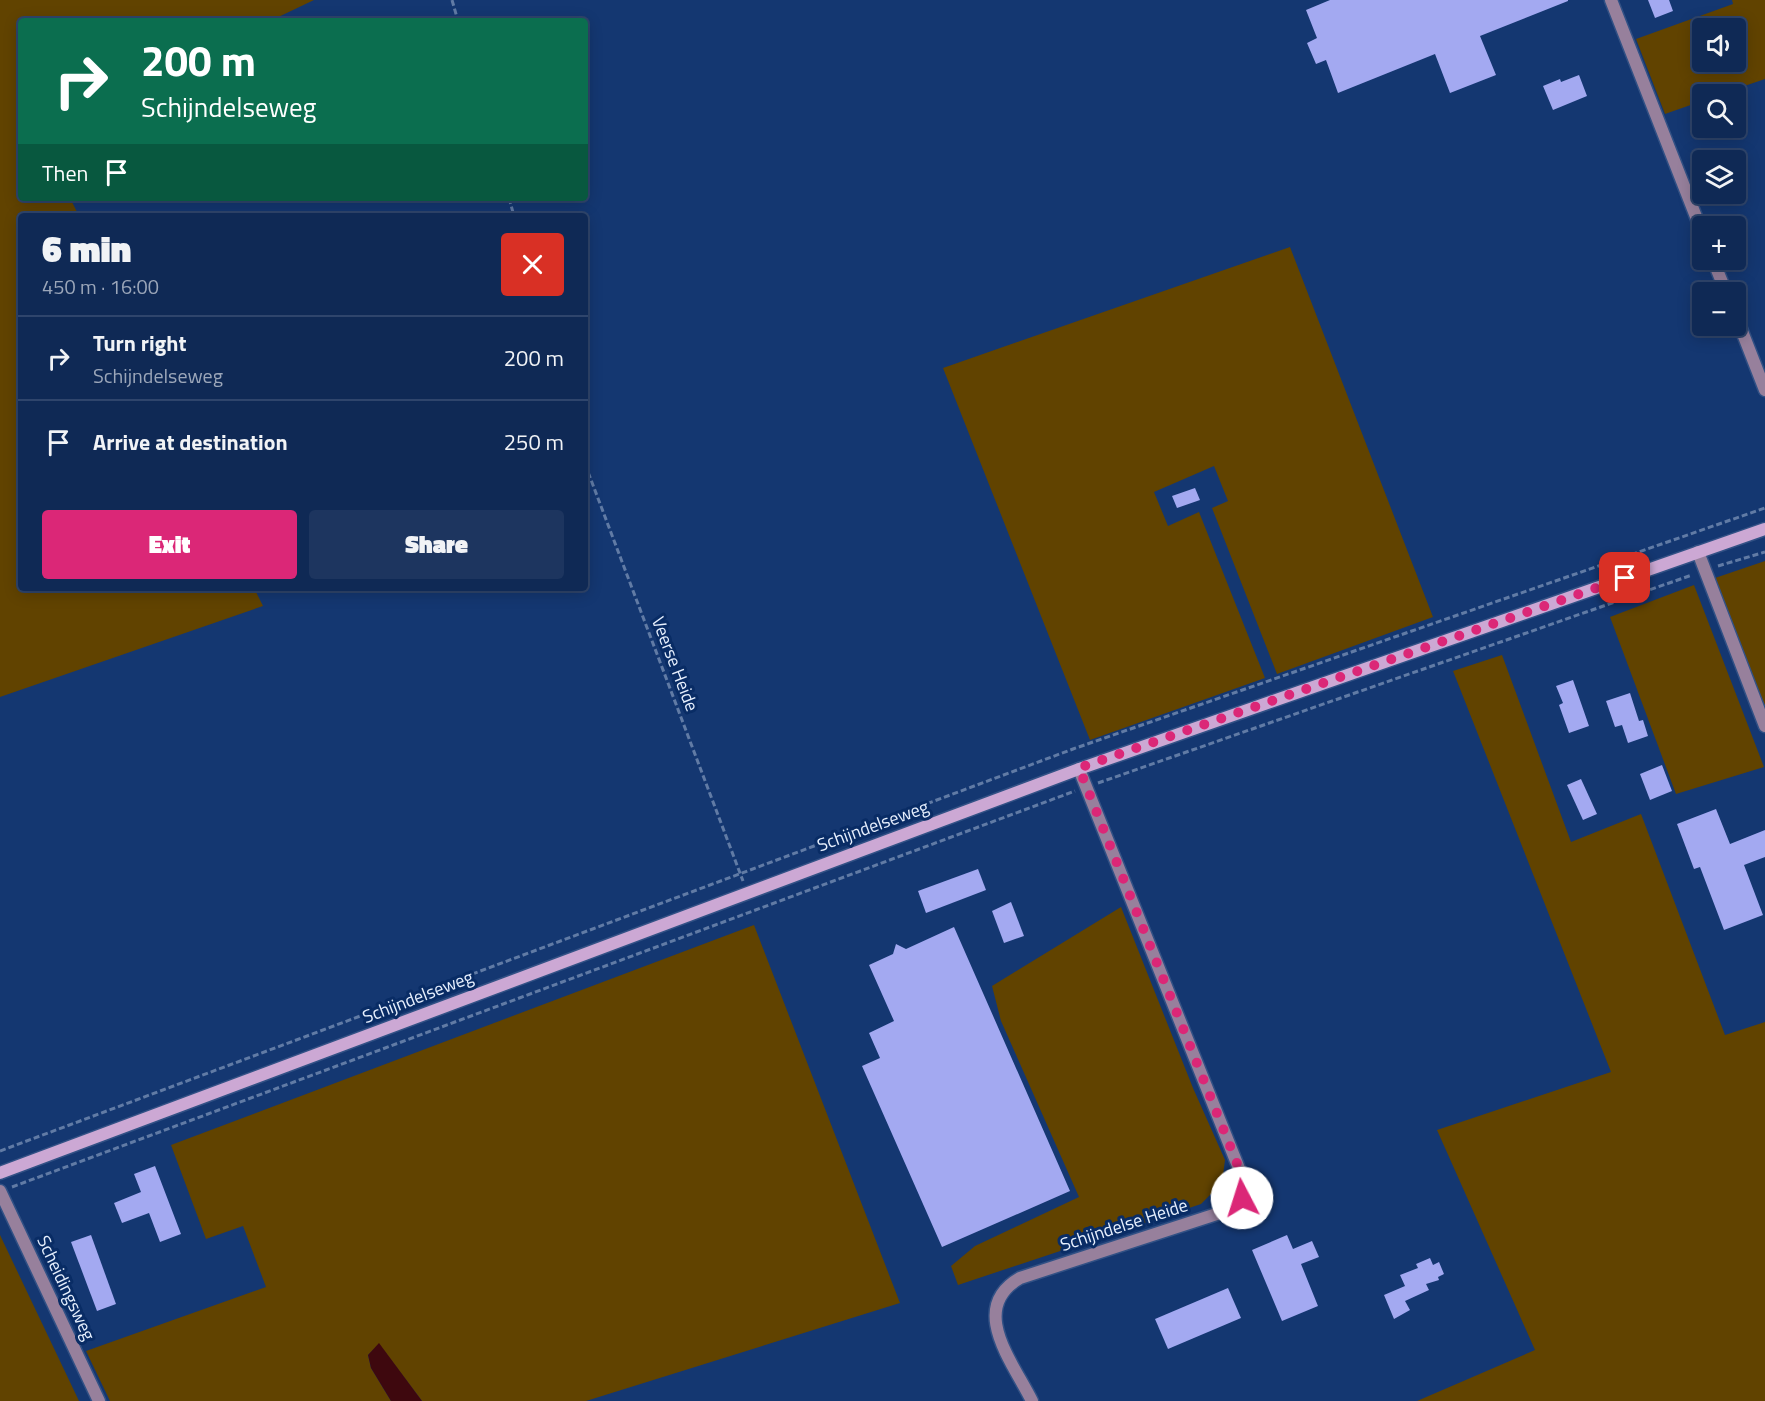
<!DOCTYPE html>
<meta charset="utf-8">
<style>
body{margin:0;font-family:"Titillium Web",sans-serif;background:#1d355f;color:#f1f3f6;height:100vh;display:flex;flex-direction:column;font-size:22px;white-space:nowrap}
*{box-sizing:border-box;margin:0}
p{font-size:20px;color:#9ba6b9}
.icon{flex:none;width:33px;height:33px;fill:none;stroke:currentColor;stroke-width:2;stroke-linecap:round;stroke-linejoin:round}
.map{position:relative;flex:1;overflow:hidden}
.details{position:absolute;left:18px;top:213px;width:570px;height:378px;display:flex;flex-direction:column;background:#0f2955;border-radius:6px;box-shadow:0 3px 15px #0003,0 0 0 2px #2f456c}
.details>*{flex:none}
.banner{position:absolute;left:18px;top:18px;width:570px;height:183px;border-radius:6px;box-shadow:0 3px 15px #0003,0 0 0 2px #2f456c;background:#0b6e4f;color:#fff;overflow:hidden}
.controls{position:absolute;left:1692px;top:18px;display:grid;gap:12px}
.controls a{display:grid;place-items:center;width:54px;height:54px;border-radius:6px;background:#0f2955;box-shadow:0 3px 15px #0003,0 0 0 2px #2f456c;font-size:30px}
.pin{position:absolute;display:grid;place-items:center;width:51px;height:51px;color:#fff;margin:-26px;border-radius:12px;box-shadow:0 3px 9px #0006}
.me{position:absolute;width:66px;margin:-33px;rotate:355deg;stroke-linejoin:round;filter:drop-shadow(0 0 4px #0008)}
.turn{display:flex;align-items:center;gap:21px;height:126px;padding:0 24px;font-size:27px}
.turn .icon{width:78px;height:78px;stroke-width:2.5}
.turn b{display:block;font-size:42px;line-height:51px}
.then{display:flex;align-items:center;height:57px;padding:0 24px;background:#0003;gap:12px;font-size:22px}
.round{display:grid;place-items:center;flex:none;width:63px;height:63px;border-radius:6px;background:#1d355f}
.summary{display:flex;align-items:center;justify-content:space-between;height:102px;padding:0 24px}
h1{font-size:36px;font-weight:800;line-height:45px}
.primary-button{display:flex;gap:12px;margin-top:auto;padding:12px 24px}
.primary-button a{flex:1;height:69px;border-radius:6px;background:#db2777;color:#fff;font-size:24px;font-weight:800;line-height:69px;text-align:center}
.primary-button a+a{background:#1d355f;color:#f1f3f6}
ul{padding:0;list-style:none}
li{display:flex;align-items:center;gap:18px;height:84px;padding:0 24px;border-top:2px solid #2f456c}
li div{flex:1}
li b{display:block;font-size:22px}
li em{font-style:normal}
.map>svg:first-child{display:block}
.green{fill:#614300;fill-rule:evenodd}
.water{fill:#3e080e}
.building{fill:#a3a9f1}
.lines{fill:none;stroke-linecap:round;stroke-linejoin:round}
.street-casing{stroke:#325185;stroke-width:15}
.secondary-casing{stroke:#325185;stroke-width:15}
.path{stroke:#617ba5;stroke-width:3;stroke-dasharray:6 3;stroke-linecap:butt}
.street{stroke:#97809c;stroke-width:12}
.secondary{stroke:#cca8d4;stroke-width:12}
.route{stroke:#db2777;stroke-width:10;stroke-dasharray:0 18}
.labels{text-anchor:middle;stroke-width:6;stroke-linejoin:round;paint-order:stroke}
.street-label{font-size:18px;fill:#e7f0fe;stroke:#092c65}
</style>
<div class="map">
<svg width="1765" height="1401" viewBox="0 0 1765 1401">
<rect width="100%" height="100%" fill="#143771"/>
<g class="green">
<polygon points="0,0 314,0 270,21 21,21 21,198 70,198 79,216 21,216 21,588 254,588 263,606 0,697"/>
<path d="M1732 0H1765V79L1721 94H1702V101L1665 114 1636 39 1733 4ZM1716 18C1744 28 1736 36 1736 62H1702L1698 32Z"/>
<polygon points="1290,247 1433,617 1277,674 1212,508 1228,501 1214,466 1154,492 1168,526 1199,512 1265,678 1090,740 943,368"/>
<polygon points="1765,561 1765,710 1715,578"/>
<polygon points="1694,585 1764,767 1676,794 1610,617"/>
<polygon points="1502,655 1571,842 1641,814 1725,1035 1765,1022 1765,1401 1417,1401 1535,1350 1437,1130 1611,1072 1453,671"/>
<polygon points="1121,907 1193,1088 1225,1160 1222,1183 1201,1204 958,1285 951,1266 975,1246 1079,1197 1001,1021 992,986"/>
<polygon points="754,925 900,1303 586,1401 422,1401 379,1344 368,1355 371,1368 391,1401 110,1401 86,1351 266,1287 243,1226 206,1239 171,1145"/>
<polygon points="0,1235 79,1401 0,1401"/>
</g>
<g class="water">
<path d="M1720 18 1735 28H1702V52C1691 36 1701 18 1720 18Z"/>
<polygon points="379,1343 422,1401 391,1401 371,1368 368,1355"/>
</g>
<g class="building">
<polygon points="1330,0 1568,0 1568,1 1480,36 1496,75 1450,93 1435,54 1338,93 1326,60 1316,64 1307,43 1317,38 1306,10"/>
<polygon points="1648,0 1669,0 1673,11 1655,18"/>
<polygon points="1579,75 1587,96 1553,110 1543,86 1560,79 1561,82"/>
<polygon points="1195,488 1200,500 1177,508 1172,496"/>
<polygon points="1573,680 1589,726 1569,733 1559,705 1563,703 1556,686"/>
<polygon points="1630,693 1639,721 1643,720 1648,736 1628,743 1622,725 1615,727 1606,701"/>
<polygon points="1662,765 1672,791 1650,800 1640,774"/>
<polygon points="1581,779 1597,814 1583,820 1567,785"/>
<polygon points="1716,809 1730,844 1765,830 1765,857 1744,865 1763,915 1724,930 1700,867 1694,869 1677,824"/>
<polygon points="978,869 986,890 926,913 918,891"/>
<polygon points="1011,902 1024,936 1004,943 992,911"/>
<polygon points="954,927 1070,1191 942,1247 862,1066 880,1058 869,1033 894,1021 869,965 893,954 896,944 906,949"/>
<polygon points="155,1166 181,1234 160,1242 149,1213 122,1223 114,1203 141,1192 134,1174"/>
<polygon points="91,1235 116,1304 97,1311 71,1242"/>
<polygon points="1287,1235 1293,1249 1312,1241 1319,1257 1301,1264 1318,1306 1282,1321 1252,1250"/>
<polygon points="1430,1258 1433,1265 1439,1262 1444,1274 1438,1277 1439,1280 1426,1284 1429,1290 1405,1301 1410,1310 1394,1319 1384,1295 1405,1286 1400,1275 1418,1268 1416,1264"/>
<polygon points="1228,1288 1241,1318 1168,1349 1155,1319"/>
</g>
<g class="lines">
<g class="street-casing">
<g id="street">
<polyline points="1611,0 1702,232"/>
<polyline points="1713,260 1726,292"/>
<polyline points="1736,316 1765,390"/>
<polyline points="1698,552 1765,726"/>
<polyline points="0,1191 99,1401"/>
<path d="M1032 1401C1012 1361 968 1308 1020 1278L1229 1210 1242 1198V1176L1079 769"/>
</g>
</g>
<g class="secondary-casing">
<polyline id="secondary" points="0,1173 1079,769 1765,529"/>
</g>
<g class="path">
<polyline points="452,0 458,21"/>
<polyline points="509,198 514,216"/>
<polyline points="585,464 743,881"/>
<polyline points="1718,566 1765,552"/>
<polyline points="1098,783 1692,575"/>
<polyline points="0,1151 1073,749 1765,508"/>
<polyline points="12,1187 1075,791"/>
</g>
<use href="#street" class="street"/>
<use href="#secondary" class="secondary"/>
</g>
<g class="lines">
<polyline class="route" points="1242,1198 1242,1176 1079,768 1625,578"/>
</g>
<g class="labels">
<g class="street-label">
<text transform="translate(675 664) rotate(69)" y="6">Veerse Heide</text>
<text transform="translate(873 826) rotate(-20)" y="6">Schijndelseweg</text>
<text transform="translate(418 997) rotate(-21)" y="6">Schijndelseweg</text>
<text transform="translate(1124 1225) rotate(-18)" y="6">Schijndelse Heide</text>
<text transform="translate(66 1288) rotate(65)" y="6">Scheidingsweg</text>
</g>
</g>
</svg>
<div class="controls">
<a><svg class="icon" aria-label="sound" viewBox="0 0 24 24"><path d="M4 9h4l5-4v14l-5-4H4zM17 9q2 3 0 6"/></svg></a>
<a><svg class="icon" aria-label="search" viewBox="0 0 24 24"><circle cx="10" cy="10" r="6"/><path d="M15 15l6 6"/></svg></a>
<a><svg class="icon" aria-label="layers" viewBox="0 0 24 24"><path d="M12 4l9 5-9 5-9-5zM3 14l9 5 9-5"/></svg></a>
<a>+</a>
<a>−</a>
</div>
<div class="pin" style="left:1625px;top:578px;background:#d93025"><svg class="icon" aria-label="arrive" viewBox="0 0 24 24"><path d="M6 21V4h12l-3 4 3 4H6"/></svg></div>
<svg class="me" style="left:1242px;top:1198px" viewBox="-20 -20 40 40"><circle r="19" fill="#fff"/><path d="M0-13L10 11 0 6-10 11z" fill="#db2777"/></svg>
<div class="banner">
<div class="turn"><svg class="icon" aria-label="right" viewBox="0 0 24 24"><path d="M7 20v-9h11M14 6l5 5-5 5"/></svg><div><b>200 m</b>Schijndelseweg</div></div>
<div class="then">Then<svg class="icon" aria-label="arrive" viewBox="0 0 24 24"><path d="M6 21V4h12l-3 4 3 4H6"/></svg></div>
</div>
<section class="details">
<div class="summary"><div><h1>6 min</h1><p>450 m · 16:00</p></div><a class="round" style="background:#d93025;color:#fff"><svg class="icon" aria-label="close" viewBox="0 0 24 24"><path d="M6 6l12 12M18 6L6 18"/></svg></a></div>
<ul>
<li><svg class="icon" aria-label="right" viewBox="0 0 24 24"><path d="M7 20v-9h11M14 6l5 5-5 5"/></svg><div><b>Turn right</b><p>Schijndelseweg</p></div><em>200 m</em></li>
<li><svg class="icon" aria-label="arrive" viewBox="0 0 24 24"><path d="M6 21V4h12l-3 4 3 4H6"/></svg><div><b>Arrive at destination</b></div><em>250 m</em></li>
</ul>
<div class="primary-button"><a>Exit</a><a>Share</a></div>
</section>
</div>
